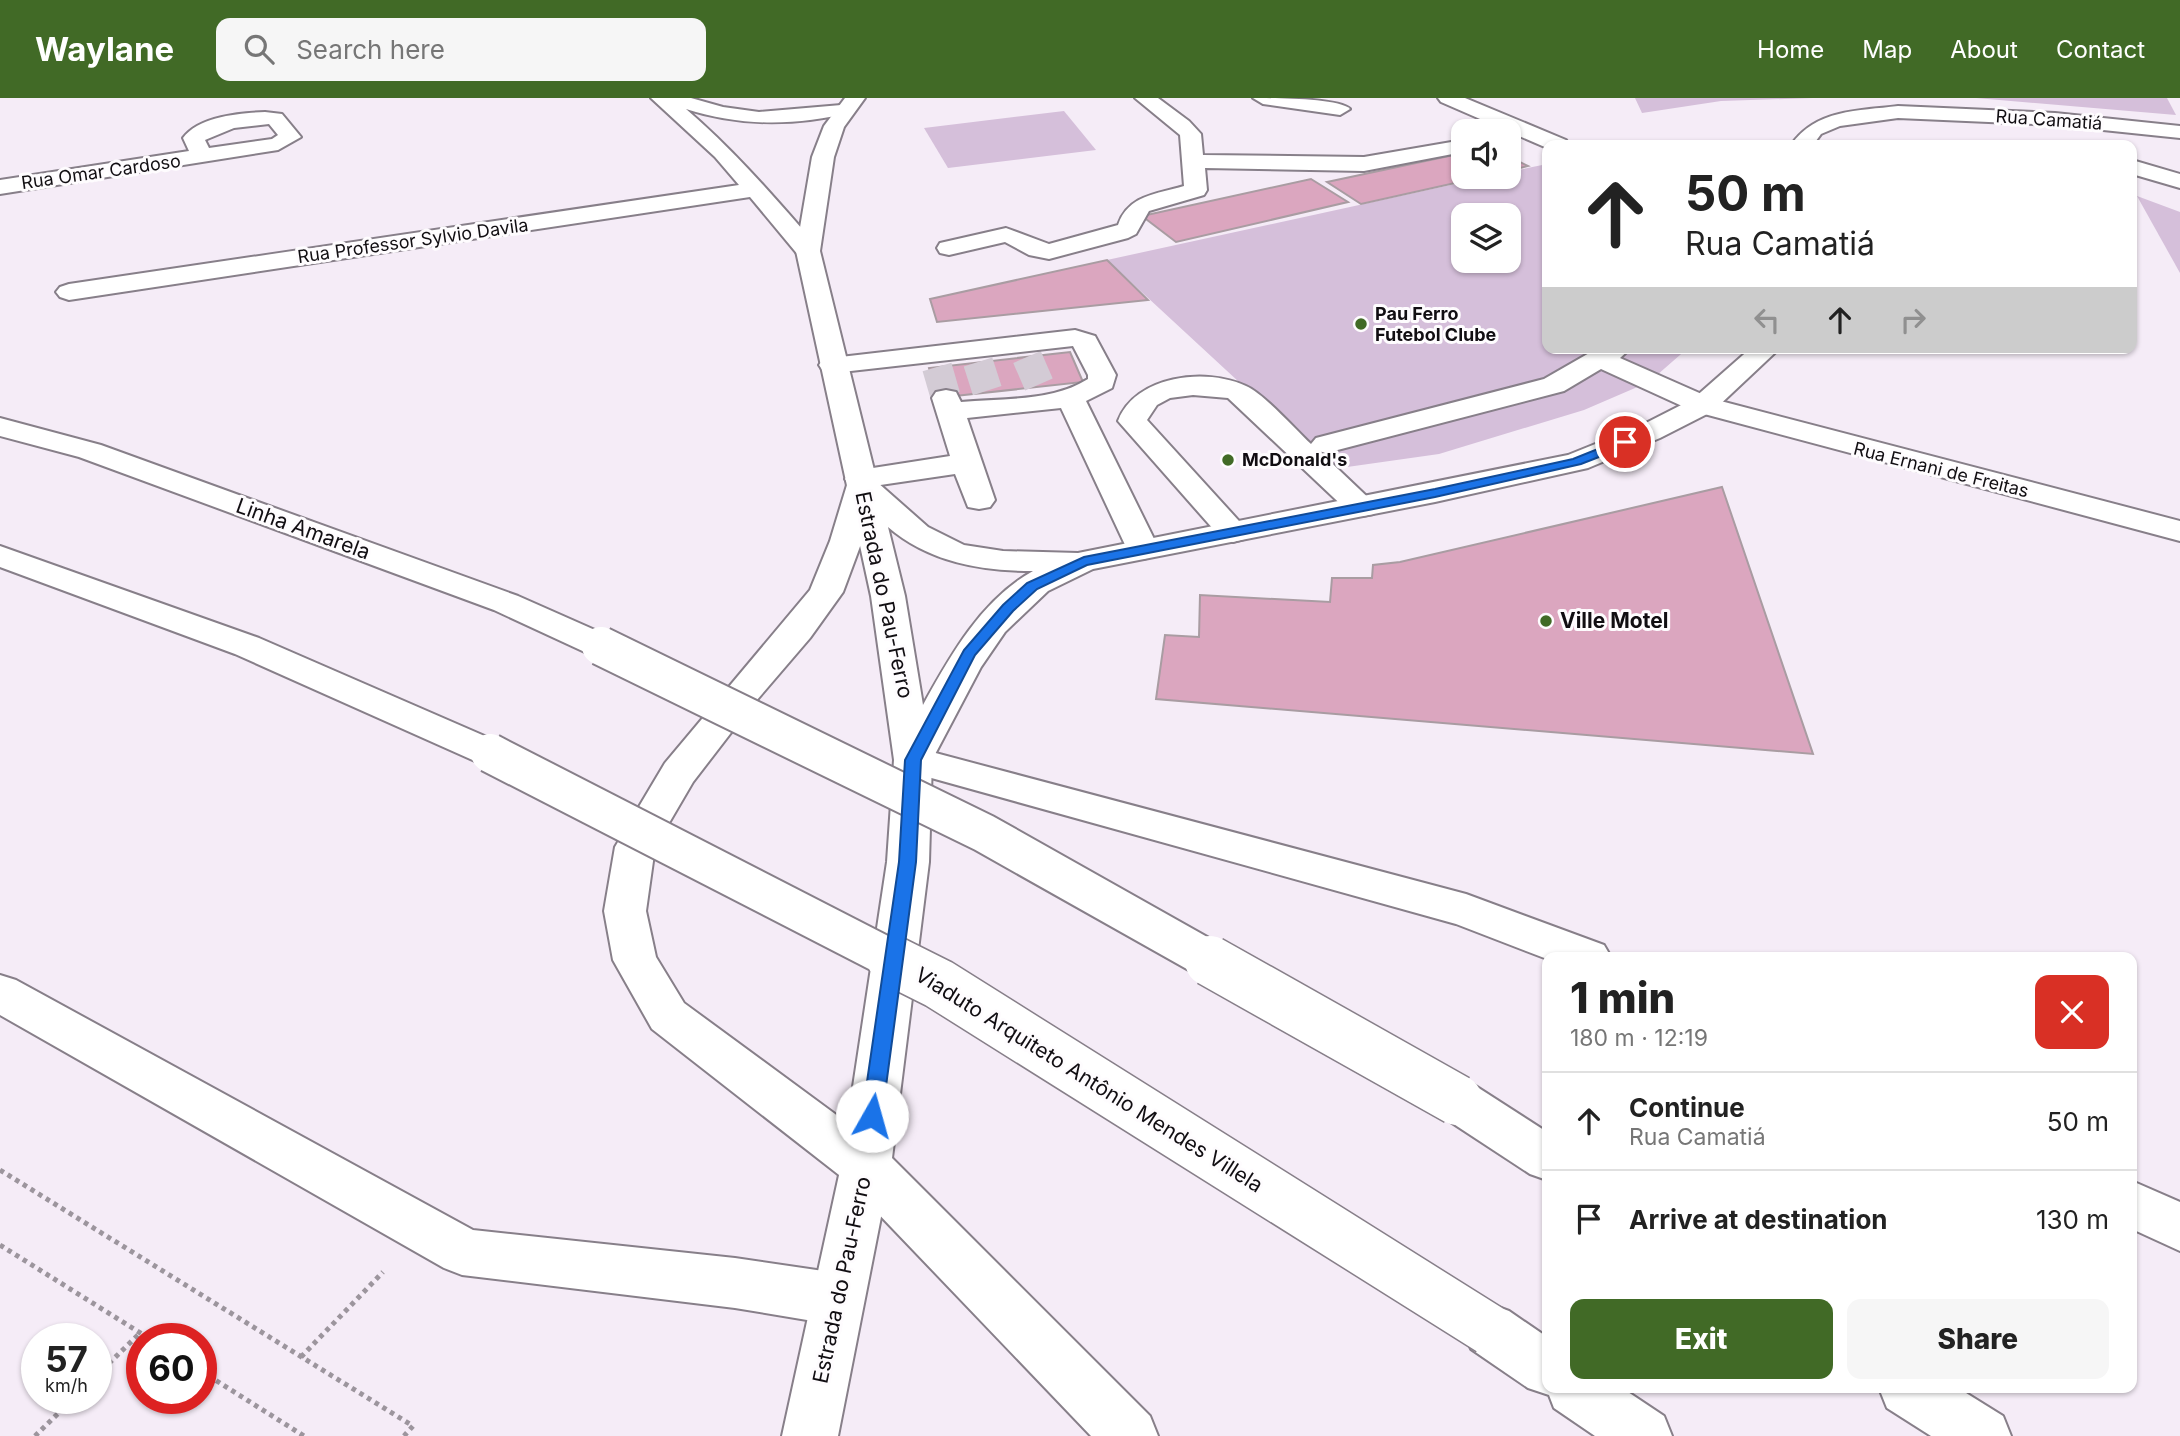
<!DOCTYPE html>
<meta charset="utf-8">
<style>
body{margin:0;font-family:Inter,sans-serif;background:#f6f6f6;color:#222;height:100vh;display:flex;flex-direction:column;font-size:26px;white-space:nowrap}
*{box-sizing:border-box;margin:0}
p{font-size:23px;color:#767676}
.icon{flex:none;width:38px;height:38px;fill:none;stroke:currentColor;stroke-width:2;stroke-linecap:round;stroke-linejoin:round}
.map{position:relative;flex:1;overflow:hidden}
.side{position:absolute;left:1542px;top:854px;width:595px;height:441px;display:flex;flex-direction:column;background:#fff;border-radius:14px;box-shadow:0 2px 5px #0004}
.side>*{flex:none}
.hud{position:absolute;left:1542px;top:42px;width:595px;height:214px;border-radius:14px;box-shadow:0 2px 5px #0004;background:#fff;color:#222;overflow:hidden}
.fabs{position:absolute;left:1451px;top:21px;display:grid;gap:14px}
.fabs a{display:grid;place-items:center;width:70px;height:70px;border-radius:14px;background:#fff;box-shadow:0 2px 5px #0004;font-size:35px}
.speed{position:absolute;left:21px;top:1225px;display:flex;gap:14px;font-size:35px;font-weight:700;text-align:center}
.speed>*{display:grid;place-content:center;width:91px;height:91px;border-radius:50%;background:#fff;box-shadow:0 2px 5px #0004;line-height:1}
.speed small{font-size:18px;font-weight:400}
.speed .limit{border:10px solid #d22;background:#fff;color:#111}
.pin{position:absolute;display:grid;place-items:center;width:60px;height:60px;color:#fff;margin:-30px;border:4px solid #fff;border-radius:50%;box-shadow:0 2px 7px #0007}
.me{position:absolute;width:77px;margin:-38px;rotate:7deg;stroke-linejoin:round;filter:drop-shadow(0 0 5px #0008)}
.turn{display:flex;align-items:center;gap:24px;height:147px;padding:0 28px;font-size:32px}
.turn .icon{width:91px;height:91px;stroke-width:2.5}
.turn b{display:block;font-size:49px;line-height:60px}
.lanes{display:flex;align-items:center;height:66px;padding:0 28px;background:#0003;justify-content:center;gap:35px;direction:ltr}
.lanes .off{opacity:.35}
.round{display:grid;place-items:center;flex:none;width:74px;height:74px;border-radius:14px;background:#f6f6f6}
.summary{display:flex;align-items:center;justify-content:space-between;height:119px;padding:0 28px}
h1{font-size:42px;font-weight:800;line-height:52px}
.action{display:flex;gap:14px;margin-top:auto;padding:14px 28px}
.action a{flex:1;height:80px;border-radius:14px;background:#416a26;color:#fff;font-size:28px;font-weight:800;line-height:80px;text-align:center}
.action a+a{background:#f6f6f6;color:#222}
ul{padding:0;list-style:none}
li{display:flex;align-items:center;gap:21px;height:98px;padding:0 28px;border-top:2px solid #e0e0e0}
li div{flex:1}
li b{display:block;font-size:26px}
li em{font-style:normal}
header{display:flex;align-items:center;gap:42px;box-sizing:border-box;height:98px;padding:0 35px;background:#416a26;color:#fff}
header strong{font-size:33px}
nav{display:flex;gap:38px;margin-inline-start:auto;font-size:24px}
.search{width:490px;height:63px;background:#f6f6f6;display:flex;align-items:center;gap:18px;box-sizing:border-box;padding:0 24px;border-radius:14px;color:#767676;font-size:26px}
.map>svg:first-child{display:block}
.green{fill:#d5bfda;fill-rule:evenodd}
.building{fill:#dba6bf;stroke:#a99ca2;stroke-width:2}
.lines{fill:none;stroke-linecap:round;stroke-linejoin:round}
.minor-tunnel{stroke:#d3cbd5;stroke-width:30;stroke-dasharray:30 15;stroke-linecap:butt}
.minor-casing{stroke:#877f89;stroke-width:4}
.major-casing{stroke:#877f89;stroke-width:4}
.highway-casing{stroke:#877f89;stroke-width:4}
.path{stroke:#9c959d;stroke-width:5;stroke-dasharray:4.5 4.5;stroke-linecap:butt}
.minor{fill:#fff;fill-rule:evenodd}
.major{fill:#fff;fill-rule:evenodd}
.highway{fill:#fff;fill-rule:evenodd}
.highway-bridge-far1-casing{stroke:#877f89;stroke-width:42;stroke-linecap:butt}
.highway-bridge-casing{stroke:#877f89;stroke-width:53;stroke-linecap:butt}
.highway-bridge-far1{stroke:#fff;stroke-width:38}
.highway-bridge{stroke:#fff;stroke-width:50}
.route{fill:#1a73e8;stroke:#114b97;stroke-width:2}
.poi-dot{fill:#416a26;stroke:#fefcfe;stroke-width:2.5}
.labels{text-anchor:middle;stroke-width:6;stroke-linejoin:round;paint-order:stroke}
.far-street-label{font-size:18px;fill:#110e12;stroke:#fefcfe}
.far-poi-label{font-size:18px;font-weight:bold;fill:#110e12;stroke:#fefcfe;text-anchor:start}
.street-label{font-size:21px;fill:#110e12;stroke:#fefcfe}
.poi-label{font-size:21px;font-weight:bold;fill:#110e12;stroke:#fefcfe;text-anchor:start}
</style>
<header>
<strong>Waylane</strong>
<div class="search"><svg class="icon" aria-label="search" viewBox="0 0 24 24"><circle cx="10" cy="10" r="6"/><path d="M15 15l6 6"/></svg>Search here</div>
<nav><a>Home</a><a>Map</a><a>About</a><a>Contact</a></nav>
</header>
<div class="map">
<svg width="2180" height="1338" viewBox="0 0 2180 1338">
<rect width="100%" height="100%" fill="#f5ecf7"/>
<g class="green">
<polygon points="1635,0 1813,0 1721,3 1642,15"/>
<polygon points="1976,0 2167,0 2176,17"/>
<polygon points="1064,13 1096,52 948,70 924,30"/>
<path d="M1547 66V250H1688L1649 284 1584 312 1439 356 1333 371 1107 162 1487 79H1508L1509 74ZM1463 117H1508V163H1463Z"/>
<polygon points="2137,98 2180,114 2180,175"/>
</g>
<g class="building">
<polygon points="1463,55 1463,79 1482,79 1361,106 1327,84"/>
<polygon points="1508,58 1528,68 1508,73"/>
<polygon points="1311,81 1348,104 1176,144 1142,118"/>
<polygon points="1107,162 1148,202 937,224 930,201"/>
<polygon points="1070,254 1083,284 937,300 929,270"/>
<polygon points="1722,389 1813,656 1156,601 1165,537 1199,539 1200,497 1330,504 1332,480 1372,480 1373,467 1400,464"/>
</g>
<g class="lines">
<g class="minor-tunnel">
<polyline points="1027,259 1040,289"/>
<polyline points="978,264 988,295"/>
<polyline points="937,269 946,300"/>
</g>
<g class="minor-casing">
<g id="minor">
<path d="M651 0H691L723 9 759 14 853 6 856 10 853 14C796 28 742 29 686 11 737 55 774 99 817 148L820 153 817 158H799L750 99 69 202 60 199 56 194 60 189 69 186 739 87 715 59Z"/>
<path d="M1135 0H1158L1189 23 1201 36 1203 57 1364 59 1463 42V54L1364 73 1205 70 1207 92 1204 97 1149 113 1136 136 1128 140 1049 161 1029 157 1005 144 949 157 940 155 937 150 940 145 1006 130 1049 146 1118 127C1128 97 1157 96 1184 88L1180 37Z"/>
<path d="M1253 0C1272 0 1339 0 1350 11L1340 17 1263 6Z"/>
<path d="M1898 8 2055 15 2180 28V40L2055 27 1898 20 1840 28 1821 36 1813 47H1791C1816 11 1858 13 1898 8Z"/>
<path d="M265 14 282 16 301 39 278 52 0 96V82L189 53 183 40C199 18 241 15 265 14ZM269 26 278 37 272 41 209 50 205 42 234 30Z"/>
<polygon points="2132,62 2180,76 2180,90 2132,76"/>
<path d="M1075 232 1095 238 1116 277 1112 290 1086 303 1159 451 1154 458 1143 461 1132 458 1127 451 1061 310 967 320 995 402 990 409 979 411 968 409 955 376 860 390 849 387 845 381 849 375 860 372 950 358 932 300 936 294 946 292 956 294 961 304C1003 300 1052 304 1088 281V277L1073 248 833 275 823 273 819 267 823 261Z"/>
<path d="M1598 250H1631L1620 260 1713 301 2180 423V443L1693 313 1601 271 1564 293 1326 355 1319 353 1378 409 1373 416 1362 418 1351 416 1228 300 1193 297 1170 300 1157 307 1147 322 1249 434 1244 441 1233 444 1222 441 1118 323C1135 278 1205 269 1246 288 1263 295 1296 332 1311 346L1316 340 1544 281Z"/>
<polygon points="0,877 16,882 473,1132 735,1160 837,1175 856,1183 864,1201 856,1219 837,1227 735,1210 462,1177 444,1170 0,917"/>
</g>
</g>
<g class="major-casing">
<g id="major">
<path d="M845 0H865L844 29 834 59 820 153 877 384 928 429 964 447 1003 453 1078 455 1568 357 1640 328 1693 301 1751 250H1780L1713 313 1660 340 1588 370 1435 404 1093 471 1048 493 1005 534 981 569 932 662 929 764 891 1068 838 1338H782L841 1068 887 764 894 662 871 498 796 153 812 59 824 28ZM888 429C929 464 980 473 1033 473 982 501 950 558 923 607L905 498Z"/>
<polygon points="1438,0 1465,0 1566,42 1569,47 1547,47 1547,50 1441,4"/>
</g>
</g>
<g class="highway-casing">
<g id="highway">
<polygon points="0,320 101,347 518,498 613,540 619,548 613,556 601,559 589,556 494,512 79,359 0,338"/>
<polygon points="862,378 873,380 877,387 862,443 843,494 810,540 750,610 693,684 655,749 646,813 656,859 684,905 884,1052 1150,1318 1158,1338 1091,1338 848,1084 652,931 613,862 604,813 615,749 665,665 810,492 830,443 847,387 851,380"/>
<polygon points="0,448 259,540 503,646 509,655 503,664 490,668 477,664 235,556 0,469"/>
<polygon points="913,649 1466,796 1604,847 1611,859 1547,861 1456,826 899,671 894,662 899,653"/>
<polygon points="1457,981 1474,987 1547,1034 1547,1082 1530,1076 1440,1017 1433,1002 1440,987"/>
<polygon points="2132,1083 2180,1104 2180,1153 2132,1131"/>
<polygon points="1490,1206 1509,1213 1547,1239 1547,1290 1622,1290 1664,1318 1672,1338 1595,1338 1554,1310 1549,1297 1528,1290 1471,1251 1463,1232 1471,1213"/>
<polygon points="1879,1290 1958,1290 2003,1318 2011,1338 1931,1338 1887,1310"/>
</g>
</g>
<g class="path">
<polyline points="0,1072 413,1328 404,1338"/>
<polyline points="0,1147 150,1241"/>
<polyline points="301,1259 383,1174"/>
<polyline points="201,1273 304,1338"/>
<polyline points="96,1278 140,1235"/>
<polyline points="35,1338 74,1300"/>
</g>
<use href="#minor" class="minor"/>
<use href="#major" class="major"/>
<use href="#highway" class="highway"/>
<g class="highway-bridge-far1-casing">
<g id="highway-bridge-far1">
<polyline points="601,548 984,735 1213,864"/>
<polyline points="490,655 897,864"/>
</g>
</g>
<g class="highway-bridge-casing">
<g id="highway-bridge">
<polyline points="893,863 939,886 1490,1232"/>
<polyline points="1210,863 1457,1002"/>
</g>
</g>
<use href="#highway-bridge-far1" class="highway-bridge-far1"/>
<use href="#highway-bridge" class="highway-bridge"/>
</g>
<polygon class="route" points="1625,340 1632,344 1630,347 1581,366 1435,399 1087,467 1037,491 1013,513 975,557 921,662 916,764 882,1018 879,1024 872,1027 865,1024 862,1018 899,764 905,662 964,552 1003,507 1027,485 1084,459 1435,391 1573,361"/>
<g class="poi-dot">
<circle cx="1361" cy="226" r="7"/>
<circle cx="1228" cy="362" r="7"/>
<circle cx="1546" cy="523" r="7"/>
</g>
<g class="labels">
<g class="far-street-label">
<text transform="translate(2049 22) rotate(4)" y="6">Rua Camatiá</text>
<text transform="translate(101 74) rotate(-8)" y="6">Rua Omar Cardoso</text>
<text transform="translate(413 143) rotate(-8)" y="6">Rua Professor Sylvio Davila</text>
<text transform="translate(1941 372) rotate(14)" y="6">Rua Ernani de Freitas</text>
</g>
<g class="far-poi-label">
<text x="1375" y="222">Pau Ferro<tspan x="1375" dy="21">Futebol Clube</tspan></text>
<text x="1242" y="368">McDonald's</text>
</g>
<g class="street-label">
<text transform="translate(303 431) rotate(20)" y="7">Linha Amarela</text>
<text transform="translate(884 497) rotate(78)" y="7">Estrada do Pau-Ferro</text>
<text transform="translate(1089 982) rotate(32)" y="7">Viaduto Arquiteto Antônio Mendes Villela</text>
<text transform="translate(842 1182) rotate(-78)" y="7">Estrada do Pau-Ferro</text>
</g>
<g class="poi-label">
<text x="1560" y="530">Ville Motel</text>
</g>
</g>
</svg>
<div class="fabs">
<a><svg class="icon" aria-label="sound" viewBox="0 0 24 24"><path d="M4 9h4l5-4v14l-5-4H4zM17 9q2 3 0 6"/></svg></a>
<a><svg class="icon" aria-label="layers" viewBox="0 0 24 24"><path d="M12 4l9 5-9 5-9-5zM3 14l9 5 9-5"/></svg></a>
</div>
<div class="speed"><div>57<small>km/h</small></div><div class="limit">60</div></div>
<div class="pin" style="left:1625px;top:344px;background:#d93025"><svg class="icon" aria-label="arrive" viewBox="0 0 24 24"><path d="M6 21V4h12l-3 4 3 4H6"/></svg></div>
<svg class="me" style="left:872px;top:1018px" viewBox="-20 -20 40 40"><circle r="19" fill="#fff"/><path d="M0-13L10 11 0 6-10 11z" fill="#1a73e8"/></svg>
<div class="hud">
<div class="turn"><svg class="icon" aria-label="ahead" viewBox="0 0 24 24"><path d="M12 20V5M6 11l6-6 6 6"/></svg><div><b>50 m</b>Rua Camatiá</div></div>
<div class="lanes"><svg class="icon off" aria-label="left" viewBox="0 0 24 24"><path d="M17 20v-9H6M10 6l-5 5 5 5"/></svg><svg class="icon" aria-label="ahead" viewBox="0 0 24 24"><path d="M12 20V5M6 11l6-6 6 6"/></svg><svg class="icon off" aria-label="right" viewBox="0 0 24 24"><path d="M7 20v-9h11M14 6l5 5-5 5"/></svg></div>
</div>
<section class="side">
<div class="summary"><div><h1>1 min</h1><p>180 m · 12:19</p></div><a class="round" style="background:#d93025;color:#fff"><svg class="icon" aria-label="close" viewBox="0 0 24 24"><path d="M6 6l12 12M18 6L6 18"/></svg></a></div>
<ul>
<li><svg class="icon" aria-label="ahead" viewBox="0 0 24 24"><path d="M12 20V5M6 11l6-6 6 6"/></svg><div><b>Continue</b><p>Rua Camatiá</p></div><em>50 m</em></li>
<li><svg class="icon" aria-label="arrive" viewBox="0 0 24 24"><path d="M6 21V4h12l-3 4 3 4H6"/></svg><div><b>Arrive at destination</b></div><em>130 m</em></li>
</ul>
<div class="action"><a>Exit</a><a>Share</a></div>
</section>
</div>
